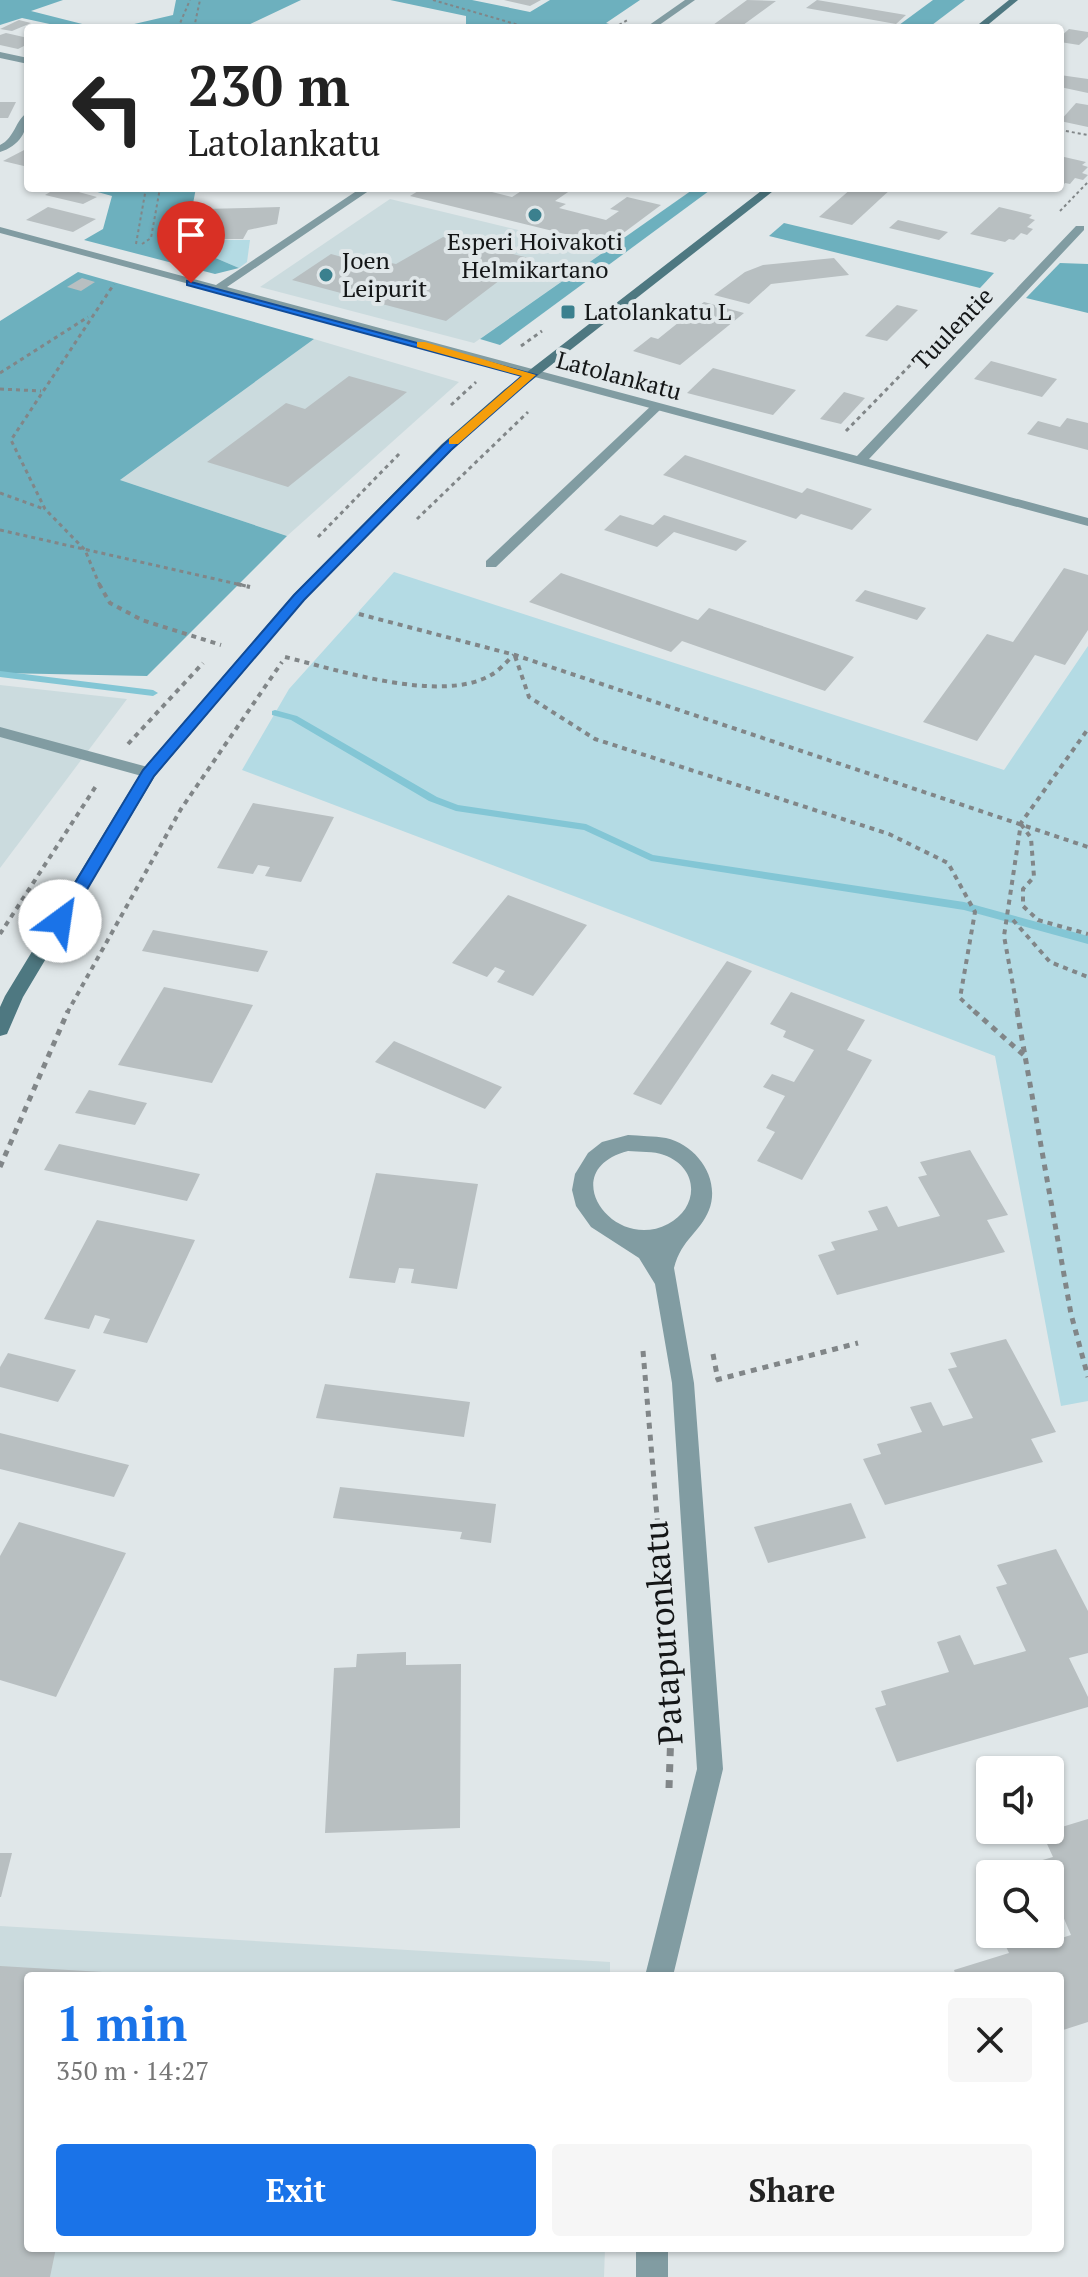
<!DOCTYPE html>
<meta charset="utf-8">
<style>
body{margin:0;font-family:"PT Serif",serif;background:#f6f6f6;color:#222;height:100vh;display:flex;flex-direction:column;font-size:30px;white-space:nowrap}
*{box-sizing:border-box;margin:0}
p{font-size:26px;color:#767676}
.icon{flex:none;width:44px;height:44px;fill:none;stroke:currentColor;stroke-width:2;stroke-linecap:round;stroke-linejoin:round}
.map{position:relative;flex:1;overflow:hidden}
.side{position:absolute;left:24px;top:1972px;width:1040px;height:280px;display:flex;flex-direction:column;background:#fff;border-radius:8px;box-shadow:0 2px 6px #0004}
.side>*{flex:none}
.top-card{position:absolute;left:24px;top:24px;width:1040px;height:168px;border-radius:8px;box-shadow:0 2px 6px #0004;background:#fff;color:#222;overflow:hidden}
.buttons{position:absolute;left:976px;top:1756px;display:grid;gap:16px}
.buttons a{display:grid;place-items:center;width:88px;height:88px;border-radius:8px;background:#fff;box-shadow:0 2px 6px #0004;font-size:40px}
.pin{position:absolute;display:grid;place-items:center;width:68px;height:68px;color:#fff;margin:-82px -34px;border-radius:50% 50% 50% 0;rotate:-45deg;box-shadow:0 0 8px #0007}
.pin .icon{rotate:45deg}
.me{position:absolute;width:88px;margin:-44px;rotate:31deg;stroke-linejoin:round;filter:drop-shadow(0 0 6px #0008)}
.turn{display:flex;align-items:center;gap:28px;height:168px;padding:0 32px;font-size:36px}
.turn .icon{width:104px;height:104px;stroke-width:2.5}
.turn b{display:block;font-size:56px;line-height:68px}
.round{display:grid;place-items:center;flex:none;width:84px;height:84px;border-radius:8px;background:#f6f6f6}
.head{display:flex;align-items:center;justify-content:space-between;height:136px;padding:0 32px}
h1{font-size:48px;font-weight:700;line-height:60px;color:#1a73e8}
.cta{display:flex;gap:16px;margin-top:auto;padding:16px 32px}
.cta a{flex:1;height:92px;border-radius:8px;background:#1a73e8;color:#fff;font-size:32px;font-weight:700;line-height:92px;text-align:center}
.cta a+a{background:#f6f6f6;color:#222}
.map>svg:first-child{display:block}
.built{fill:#cbdbde}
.green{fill:#b4dbe4}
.forest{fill:#6db0be}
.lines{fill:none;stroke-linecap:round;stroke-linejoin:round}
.stream{fill:#83c6d5;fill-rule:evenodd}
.building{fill:#b8bfc1}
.path-far4{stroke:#818688;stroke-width:2;stroke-dasharray:3 3;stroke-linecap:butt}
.path-far3{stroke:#818688;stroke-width:3;stroke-dasharray:4 4;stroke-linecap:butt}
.path-far2{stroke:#818688;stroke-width:4;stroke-dasharray:5 5;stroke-linecap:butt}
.path-far1{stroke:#818688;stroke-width:5;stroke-dasharray:6 6;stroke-linecap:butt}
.path{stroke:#818688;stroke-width:7;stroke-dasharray:8 8;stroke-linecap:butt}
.service{fill:#819ca2;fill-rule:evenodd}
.minor{fill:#819ca2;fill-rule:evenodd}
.secondary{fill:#4e7881;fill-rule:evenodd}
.route{fill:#1a73e8;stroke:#114b97;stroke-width:2}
.slow{fill:#f59e0b}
.poi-dot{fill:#3b808e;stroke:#e0e7e9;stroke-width:3}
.labels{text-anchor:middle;stroke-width:8;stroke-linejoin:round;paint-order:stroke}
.far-poi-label{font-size:24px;fill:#141617;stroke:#e0e7e9;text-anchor:start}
.far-street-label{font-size:24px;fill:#141617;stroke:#e0e7e9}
.near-street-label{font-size:34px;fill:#141617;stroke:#e0e7e9}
</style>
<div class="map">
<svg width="1088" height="2277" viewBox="0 0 1088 2277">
<rect width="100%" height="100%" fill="#e0e7e9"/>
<g class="built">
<polygon points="390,199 605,251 474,343 260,287"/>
<polygon points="314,339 459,382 287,536 120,480"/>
<polygon points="0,685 127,699 0,868"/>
<polygon points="0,1926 610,1962 610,1976 28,1976 28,2248 605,2248 604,2277 0,2277"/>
</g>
<g class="green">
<polygon points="186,240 250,240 247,262 239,268 185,245"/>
<polygon points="394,572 1004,770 1088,646 1088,1401 1061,1406 995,1056 242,770 289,689"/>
</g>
<g class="forest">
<polygon points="0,0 63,0 31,11 98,28 68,28 22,18 0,25"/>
<polygon points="176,0 301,0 242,28 117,28 173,15"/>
<polygon points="390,0 472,0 530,12 550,0 640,0 606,23 622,28 466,28 466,16"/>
<polygon points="933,0 965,0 928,28 895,28"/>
<polygon points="83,188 196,188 185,245 239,268 215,274 84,240 103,229 112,196"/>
<polygon points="695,188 713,188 500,345 480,339"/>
<polygon points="784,223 994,273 980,288 769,236"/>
<polygon points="1060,263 1088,264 1088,313 1026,298"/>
<polygon points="78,272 314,339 120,480 287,536 147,676 0,673 0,321"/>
</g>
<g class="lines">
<g class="stream">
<polygon points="0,671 153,690 158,693 153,696 0,677"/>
<polygon points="275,710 297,716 437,797 458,805 586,824 653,855 964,902 1088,936 1088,944 964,910 651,861 584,830 456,811 429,801 291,720 272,715 272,711"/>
</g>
</g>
<g class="building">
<polygon points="504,0 541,0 530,6"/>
<polygon points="747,0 776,1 739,28 702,28 713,25"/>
<polygon points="817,0 906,15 896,24 806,8"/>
<polygon points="19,20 31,23 12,31 0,29"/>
<polygon points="1069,29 1088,32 1088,37 1079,45 1060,42 1060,37"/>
<polygon points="6,33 28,38 28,44 18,49 0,45 0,35"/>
<polygon points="1060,75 1088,79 1088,93 1060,87"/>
<polygon points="0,102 16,102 8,118 0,118"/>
<polygon points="1076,103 1088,105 1088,127 1060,121"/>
<polygon points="28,148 28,167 3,161"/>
<polygon points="1060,156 1086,162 1082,165 1088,167 1082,173 1088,175 1083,180 1075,178 1070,184 1065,183 1060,189"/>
<polygon points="57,188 64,188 97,197 83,204 45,195"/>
<polygon points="423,188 476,188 512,197 526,188 574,188 555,201 566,204 559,208 606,220 619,211 610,209 627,197 661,205 618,237 625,239 614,246 410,196"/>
<polygon points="852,188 892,188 852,225 819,217"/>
<polygon points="48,207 96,219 73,232 26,220"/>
<polygon points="280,207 277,224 248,230 243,239 200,239 204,209"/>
<polygon points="999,207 1032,215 1029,218 1035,220 1027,227 1033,229 1027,235 1021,233 1014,240 1009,239 1005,242 970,234"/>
<polygon points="898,220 948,232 939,240 889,228"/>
<polygon points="443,237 529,258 446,321 292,280 331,254 378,267 386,262 396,264"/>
<polygon points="834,258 849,275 771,284 749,304 714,295 745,272 763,265"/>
<polygon points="82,278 95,282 81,291 67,287"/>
<polygon points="704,302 744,313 680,365 633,351 651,337 658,339"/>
<polygon points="897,305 918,310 887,341 865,336"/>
<polygon points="991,361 1057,379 1042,397 974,379"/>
<polygon points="713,368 796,390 773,415 687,393"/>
<polygon points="349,376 407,392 288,487 207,462 286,403 305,409"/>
<polygon points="844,392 865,398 841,424 820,419"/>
<polygon points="1067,418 1088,423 1088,450 1027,434 1038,421 1060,427"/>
<polygon points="685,455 802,493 807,488 872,509 852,530 801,514 796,519 663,475"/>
<polygon points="620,515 653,525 664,515 747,541 736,551 674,532 657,547 604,530"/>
<polygon points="1064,568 1088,575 1088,630 1065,665 1035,655 977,741 923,722 987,634 1013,642"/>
<polygon points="561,573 698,620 709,608 854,657 825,691 682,641 671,652 529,602"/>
<polygon points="865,590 926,608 917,620 855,601"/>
<polygon points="253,803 334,817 301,882 265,876 270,867 258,865 253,874 217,868"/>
<polygon points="508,895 587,925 533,996 497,982 505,971 495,967 487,977 452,963"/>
<polygon points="153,930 268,951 258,972 142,951"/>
<polygon points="727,961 752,971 661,1105 633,1094"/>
<polygon points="164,987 253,1005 212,1083 118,1065"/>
<polygon points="791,992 865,1020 847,1050 872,1060 802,1180 757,1161 775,1132 766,1128 785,1096 763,1087 772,1074 794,1082 814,1050 783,1037 786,1031 770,1024"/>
<polygon points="394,1041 502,1087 485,1109 375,1062"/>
<polygon points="89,1090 147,1103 135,1125 75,1113"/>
<polygon points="59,1144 200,1174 187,1201 44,1170"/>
<polygon points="970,1150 1008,1215 987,1220 1005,1252 837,1295 818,1255 835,1250 831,1242 878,1230 868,1211 887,1206 898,1227 940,1216 918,1177 927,1175 920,1162"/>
<polygon points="376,1173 478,1184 457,1289 411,1283 414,1269 399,1268 395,1283 349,1278"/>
<polygon points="97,1220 195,1240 147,1343 103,1333 110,1319 95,1315 89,1329 44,1319"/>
<polygon points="1006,1339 1056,1432 1031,1439 1043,1462 885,1505 863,1459 881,1454 877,1444 922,1432 910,1407 931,1402 943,1426 973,1418 948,1369 957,1367 950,1353"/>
<polygon points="8,1353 76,1370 58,1402 0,1387 0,1367"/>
<polygon points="325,1384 470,1402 464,1437 316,1418"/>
<polygon points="0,1433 129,1465 114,1497 0,1469"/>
<polygon points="340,1487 496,1504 491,1543 460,1539 462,1532 333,1518"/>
<polygon points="851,1503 866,1538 768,1563 754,1527"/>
<polygon points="19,1522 126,1553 56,1697 0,1680 0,1556"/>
<polygon points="1056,1549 1088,1611 1088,1653 1069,1658 1088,1697 1088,1707 897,1762 875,1708 886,1705 881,1691 949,1672 937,1642 960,1635 974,1665 1026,1651 996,1587 1007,1584 997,1565"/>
<polygon points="406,1652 406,1665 461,1664 460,1828 325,1833 334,1668 356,1667 357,1654"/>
<polygon points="1088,1819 1088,2022 1060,2031 1060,1976 956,1976 954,1970 1009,1953 1000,1934 1030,1934 1036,1946 1071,1935 1050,1886 1050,1874 1045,1874 1039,1861 1053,1857 1042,1833"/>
<polygon points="0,1853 12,1853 1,1897 0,1897"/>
<polygon points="0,1966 137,1974 28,1976 28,2248 56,2248 50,2277 0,2277"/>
</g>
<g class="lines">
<g class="path-far4">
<polyline points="433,0 529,28"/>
<polyline points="178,28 190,0"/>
<polyline points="194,28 200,0"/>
<polyline points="614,28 629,19"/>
<polyline points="1060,130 1088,135"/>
<polyline points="1060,211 1088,182"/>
<polyline points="136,244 146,188"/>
<polyline points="142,244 151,238 160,188"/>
</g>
<g class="path-far3">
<polyline points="521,346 542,331"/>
<polyline points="0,373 88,317"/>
<polyline points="0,389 41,391"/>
<polyline points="451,405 476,382"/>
<polyline points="846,431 964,310"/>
<polyline points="0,493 44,509"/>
<polyline points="417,519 528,412"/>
<polyline points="0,530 246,586"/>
<polyline points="318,537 400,453"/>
<polyline points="100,586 85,550 45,509 11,440 114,284"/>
</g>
<g class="path-far2">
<polyline points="99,584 110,603 142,620 221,645"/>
<polyline points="237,584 250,587"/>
<polyline points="359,614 515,655 1088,847"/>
<polyline points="515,656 529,697 595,739 889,834 948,863 975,912 960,998 976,1013"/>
<path d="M285 657C338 670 441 704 491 675 499 671 507 661 514 655"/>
<polyline points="128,744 203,663"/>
<polyline points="1021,824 1031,838 1034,877 1023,889 1023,906 1038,920 1088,934"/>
<polyline points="1013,920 1050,962 1088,977"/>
<polyline points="0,934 98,783"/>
<polyline points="67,1013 181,809 282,662"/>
<polyline points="1018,1013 1004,936 1021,823 1088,729"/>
</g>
<g class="path-far1">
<polyline points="974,1011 1026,1057"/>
<polyline points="1017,1011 1071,1314 1088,1377"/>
<polyline points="0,1167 68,1011"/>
<polyline points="643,1351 658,1528"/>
<polyline points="713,1354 718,1380"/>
<polyline points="716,1380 858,1343"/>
</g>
<polyline class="path" points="669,1788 671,1730"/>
<g class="service">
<polygon points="685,0 695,0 655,28 645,28"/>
<polygon points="652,405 662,408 496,567 486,567 486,561"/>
<polygon points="0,727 155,769 157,773 149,778 0,737"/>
</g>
<g class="minor">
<polygon points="0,52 28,58 28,64 0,58"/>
<path d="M28 112C28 132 19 146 0 152V145C15 138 15 120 28 112Z"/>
<polygon points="361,188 373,188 227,287 857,456 1076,226 1084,226 1084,230 869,459 1088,518 1088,526 0,233 0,227 216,285"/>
<path d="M628 1135C640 1136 654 1136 666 1138 697 1145 721 1179 709 1210 700 1233 682 1238 674 1268L694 1383 723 1769 673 1976H645L697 1769 672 1383 655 1284 639 1258 591 1227 576 1206 572 1190 575 1174 588 1153 602 1142ZM628 1151C639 1152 654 1151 664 1155 700 1168 699 1208 668 1224 613 1253 554 1170 628 1151Z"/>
<rect x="636" y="2248" width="32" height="29"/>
</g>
<g class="secondary">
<polygon points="1009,0 1018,0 984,28 974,28"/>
<polygon points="765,188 777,188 513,395 452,450 304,600 155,776 23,997 7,1034 0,1036 0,1007 5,996 143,769 294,594 442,444 505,389"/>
</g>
</g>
<polygon class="route" points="187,281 536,375 451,450 304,600 154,776 66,925 60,926 52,921 143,770 294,595 443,445 522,376 187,285"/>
<polygon class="slow" points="417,342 425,342 536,375 458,444 449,444 449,439 522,376 417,347"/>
<g class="poi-dot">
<circle cx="535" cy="215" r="8"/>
<circle cx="326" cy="275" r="8"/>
<rect x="560" y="304" width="16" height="16" rx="4"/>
</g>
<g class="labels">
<g class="far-poi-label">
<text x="535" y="250" text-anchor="middle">Esperi Hoivakoti<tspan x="535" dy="28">Helmikartano</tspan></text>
<text x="342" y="269">Joen<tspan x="342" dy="28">Leipurit</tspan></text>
<text x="584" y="320">Latolankatu L</text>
</g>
<g class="far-street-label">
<text transform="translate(953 329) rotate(-46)" y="8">Tuulentie</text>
<text transform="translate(619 376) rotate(15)" y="8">Latolankatu</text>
</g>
<g class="near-street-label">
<text transform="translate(663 1633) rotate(-94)" y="12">Patapuronkatu</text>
</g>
</g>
</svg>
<div class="buttons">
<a><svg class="icon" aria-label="sound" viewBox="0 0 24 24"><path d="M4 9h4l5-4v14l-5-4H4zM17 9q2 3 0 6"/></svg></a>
<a><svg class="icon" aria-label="search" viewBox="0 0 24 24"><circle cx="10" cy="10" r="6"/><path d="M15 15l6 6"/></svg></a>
</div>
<div class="pin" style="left:191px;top:283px;background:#d93025"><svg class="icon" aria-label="arrive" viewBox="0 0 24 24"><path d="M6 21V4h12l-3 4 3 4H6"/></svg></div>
<svg class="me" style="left:60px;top:921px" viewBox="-20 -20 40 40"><circle r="19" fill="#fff"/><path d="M0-13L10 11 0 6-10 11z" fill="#1a73e8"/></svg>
<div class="top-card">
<div class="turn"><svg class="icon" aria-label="left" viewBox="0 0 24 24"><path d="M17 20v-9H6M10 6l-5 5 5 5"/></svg><div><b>230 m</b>Latolankatu</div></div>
</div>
<section class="side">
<div class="head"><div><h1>1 min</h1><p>350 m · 14:27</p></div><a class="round"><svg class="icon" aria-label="close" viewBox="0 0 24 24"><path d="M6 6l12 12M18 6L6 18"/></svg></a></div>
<div class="cta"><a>Exit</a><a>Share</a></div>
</section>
</div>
